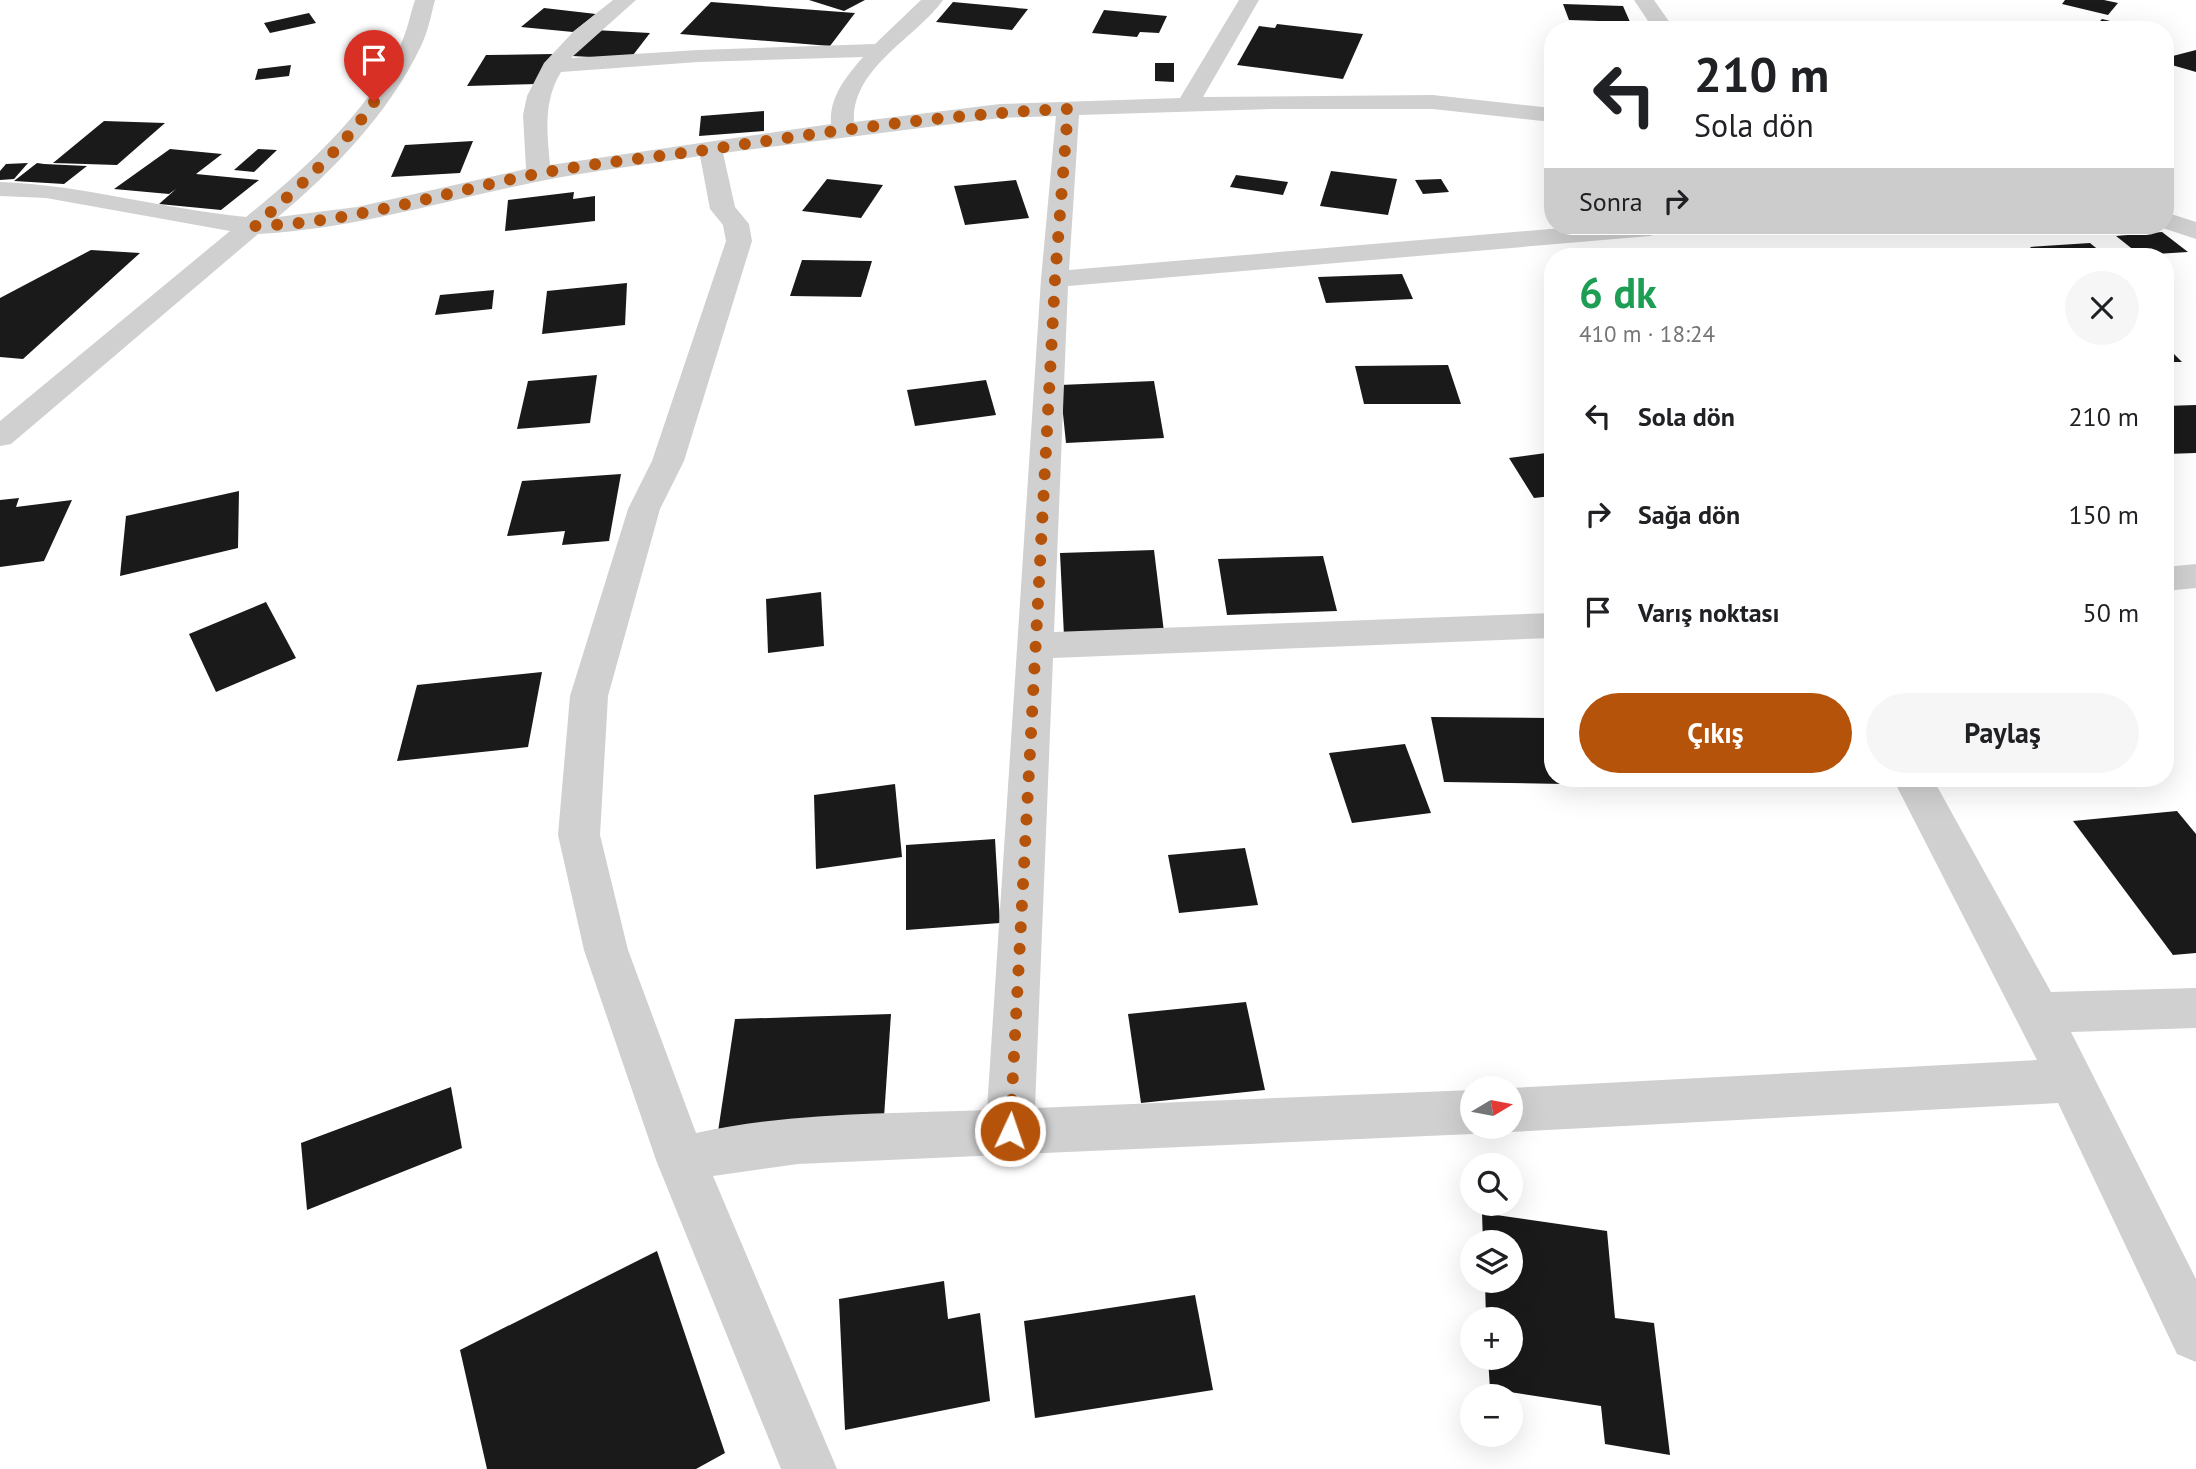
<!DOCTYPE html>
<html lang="tr">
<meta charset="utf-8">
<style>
body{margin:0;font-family:"PT Sans",sans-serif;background:#f6f6f6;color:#202124;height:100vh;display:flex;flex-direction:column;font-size:26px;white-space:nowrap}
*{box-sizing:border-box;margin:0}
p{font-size:23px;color:#757577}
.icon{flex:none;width:38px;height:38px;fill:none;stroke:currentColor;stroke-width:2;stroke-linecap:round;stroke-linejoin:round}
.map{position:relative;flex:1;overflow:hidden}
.side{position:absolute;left:1544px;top:248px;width:630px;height:539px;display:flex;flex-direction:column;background:#fff;border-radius:28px;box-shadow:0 7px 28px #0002}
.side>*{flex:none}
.hud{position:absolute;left:1544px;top:21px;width:630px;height:214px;border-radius:28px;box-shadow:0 7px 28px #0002;background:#fff;color:#202124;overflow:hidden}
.needle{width:46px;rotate:80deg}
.controls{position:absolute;left:1460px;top:1076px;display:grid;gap:14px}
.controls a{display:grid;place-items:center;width:63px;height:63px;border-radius:50%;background:#fff;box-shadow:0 7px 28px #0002;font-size:35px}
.pin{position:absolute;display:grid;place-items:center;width:60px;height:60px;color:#fff;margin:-72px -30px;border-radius:50% 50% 50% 0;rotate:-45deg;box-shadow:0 0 7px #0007}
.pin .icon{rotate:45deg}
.me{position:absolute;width:77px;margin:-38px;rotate:3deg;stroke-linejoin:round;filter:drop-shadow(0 0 5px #0008)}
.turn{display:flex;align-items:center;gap:24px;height:147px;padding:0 35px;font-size:32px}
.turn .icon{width:91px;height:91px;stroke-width:2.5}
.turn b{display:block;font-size:49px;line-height:60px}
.then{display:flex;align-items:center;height:66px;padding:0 35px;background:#0003;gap:14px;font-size:26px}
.round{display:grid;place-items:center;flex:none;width:74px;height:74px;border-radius:37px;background:#f6f6f6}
.headline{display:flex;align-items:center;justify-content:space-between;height:119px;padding:0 35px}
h1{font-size:42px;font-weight:800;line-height:52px;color:#1e9e55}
.button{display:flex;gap:14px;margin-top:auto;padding:14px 35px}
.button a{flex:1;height:80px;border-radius:42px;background:#b45309;color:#fff;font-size:28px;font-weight:800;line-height:80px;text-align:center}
.button a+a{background:#f6f6f6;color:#202124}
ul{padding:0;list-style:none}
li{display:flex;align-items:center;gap:21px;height:98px;padding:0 35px}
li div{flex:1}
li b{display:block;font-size:26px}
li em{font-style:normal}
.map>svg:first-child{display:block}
.building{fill:#1a1a1a}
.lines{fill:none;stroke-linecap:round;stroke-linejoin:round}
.minor{fill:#d0d0d0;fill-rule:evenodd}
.route{stroke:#b45309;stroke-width:12;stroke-dasharray:0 21.6}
</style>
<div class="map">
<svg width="2196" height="1469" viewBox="0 0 2196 1469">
<rect width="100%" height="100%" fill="#fff"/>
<g class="building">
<polygon points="809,0 865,0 844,11"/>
<polygon points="2065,0 2104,0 2118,3 2108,15 2062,4"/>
<polygon points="711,2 855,13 830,46 680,34"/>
<polygon points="953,2 1028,9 1012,30 936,22"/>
<polygon points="1563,4 1623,6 1630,22 1569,20"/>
<polygon points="544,8 596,14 573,32 521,27"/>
<polygon points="1104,10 1167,16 1159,33 1140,32 1137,37 1092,33"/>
<polygon points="309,13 316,23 270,33 264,23"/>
<polygon points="2102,19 2143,29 2143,30 2092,30"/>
<polygon points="1277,24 1363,34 1343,79 1237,65 1259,26 1275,28"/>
<polygon points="594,30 650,33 630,59 572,56"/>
<polygon points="2196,50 2196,72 2165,63 2165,58"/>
<polygon points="553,54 537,84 467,86 486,55"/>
<polygon points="1155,63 1174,63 1174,82 1155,81"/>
<polygon points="291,65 289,76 255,80 258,69"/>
<polygon points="764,111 764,131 699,136 701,116"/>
<polygon points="104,121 165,123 117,165 53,163"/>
<polygon points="473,141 460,173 391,177 405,145"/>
<polygon points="170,149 222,154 196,174 259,180 221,210 159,204 176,189 169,194 114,189"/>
<polygon points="258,149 277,150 254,172 234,170"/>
<polygon points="28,163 14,179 0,180 0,171 6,164"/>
<polygon points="37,163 44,164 87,166 64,184 14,181"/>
<polygon points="1331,171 1397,179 1388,215 1320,206"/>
<polygon points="1236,175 1288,182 1283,195 1230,187"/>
<polygon points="827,179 883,185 861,218 802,211"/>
<polygon points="1441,179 1449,192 1423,194 1415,180"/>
<polygon points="1016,180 1029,218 965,225 954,186"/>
<polygon points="574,192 573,199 595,196 595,221 505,231 508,200"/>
<polygon points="2162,232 2188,252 2140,255 2116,236"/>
<polygon points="2090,243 2107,257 2041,257 2030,247"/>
<polygon points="91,250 140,253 23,359 0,357 0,298"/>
<polygon points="802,260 872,261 861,297 790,296"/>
<polygon points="1402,274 1413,299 1326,303 1318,277"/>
<polygon points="627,283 625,325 542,334 547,291"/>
<polygon points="494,290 492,309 435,315 440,295"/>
<polygon points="2165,345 2182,362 2165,362"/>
<polygon points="1448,365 1461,404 1364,404 1355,366"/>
<polygon points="597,375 590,423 517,429 528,381"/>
<polygon points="986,380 996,415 915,426 907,390"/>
<polygon points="1154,381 1164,438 1066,443 1060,385"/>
<polygon points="2196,405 2196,453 2165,454 2165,406"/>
<polygon points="1546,453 1552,463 1552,496 1534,498 1509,458"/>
<polygon points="621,474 609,541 562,545 565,531 507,536 522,481"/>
<polygon points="239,491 238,548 120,576 126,516"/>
<polygon points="19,498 16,507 72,500 44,561 0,567 0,500"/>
<polygon points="1154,550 1164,632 1064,636 1060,553"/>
<polygon points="1323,556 1337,611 1227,615 1218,559"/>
<polygon points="821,592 824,646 768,653 766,599"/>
<polygon points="266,602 296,658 216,692 189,634"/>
<polygon points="542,672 528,747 397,761 417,685"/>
<polygon points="1431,717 1547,718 1552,737 1552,779 1564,779 1565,784 1444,782"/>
<polygon points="1405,744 1431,813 1352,823 1329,753"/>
<polygon points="895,784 902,857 816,869 814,795"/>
<polygon points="2177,811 2196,834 2196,953 2173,955 2073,821"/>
<polygon points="995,839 1000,923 906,930 906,845"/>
<polygon points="1245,848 1258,905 1179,913 1168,855"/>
<polygon points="1246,1002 1265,1090 1141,1103 1128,1014"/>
<polygon points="891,1014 883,1132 717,1138 735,1019"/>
<polygon points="451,1087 462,1148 307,1210 301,1143"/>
<polygon points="1482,1213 1607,1231 1615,1318 1654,1323 1670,1455 1605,1444 1601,1406 1490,1389 1488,1358 1510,1358 1510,1320 1486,1320 1485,1281 1510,1281 1510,1242 1483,1242"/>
<polygon points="657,1251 725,1453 696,1469 487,1469 460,1350"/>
<polygon points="944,1281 948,1319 980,1313 990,1401 845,1430 839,1299"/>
<polygon points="1195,1295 1213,1390 1035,1418 1024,1321"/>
</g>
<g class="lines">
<g class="minor">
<path d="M415 0H435C431 15 428 32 421 46 389 113 334 170 278 217L357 207 526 169 523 115 527 96 544 63 574 31 613 0H636L571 58 698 50 875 44 921 0H943C916 38 851 68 854 122L1000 104 1180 98 1239 0H1259L1203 97 1433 95 1552 108V122L1433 109H1273L1079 115 1069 270 1585 226H1661L1663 228 1659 233 1650 236 1068 286 1054 632 1552 613V638L1053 658 1035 1108 1472 1090V1127L1489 1128 1472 1134 798 1164 713 1176 837 1469H781L656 1160 584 950 558 835 570 696 628 509 652 461 726 241 723 225 710 209 700 156C645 165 590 171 536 182 443 201 353 229 258 234L11 444 0 446V421L230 231 46 198 0 196V182C83 185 163 209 246 217 305 169 365 115 400 46 407 32 410 15 415 0ZM863 57C846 77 829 97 831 124L550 165C547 133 543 101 561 72L698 62ZM1056 116 1041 279 987 1110C890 1114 791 1112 696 1133L628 950 600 835 608 696 660 509 684 461 752 241 749 224 735 207 723 153 1000 118Z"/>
<polygon points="1634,0 1654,0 1675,30 1654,30"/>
<polygon points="2165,212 2196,222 2196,239 2157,226 2165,226"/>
<polygon points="2196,564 2196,588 2165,591 2165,567"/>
<polygon points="1893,779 1933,779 2051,992 2196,988 2196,1028 2071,1032 2196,1279 2196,1362 2177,1354 2058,1103 1510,1132 1496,1127 1510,1127 1510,1088 1508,1088 1510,1088 2037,1060"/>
</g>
</g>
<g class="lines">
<path class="route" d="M374 102C342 149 298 188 255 226 352 223 442 193 536 174 592 163 649 158 705 150 825 132 946 114 1068 109L1055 279 1010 1131"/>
</g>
</svg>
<div class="controls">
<a><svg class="needle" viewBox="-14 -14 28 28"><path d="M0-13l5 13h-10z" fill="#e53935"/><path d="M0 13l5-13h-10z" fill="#757577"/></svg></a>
<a><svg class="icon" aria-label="search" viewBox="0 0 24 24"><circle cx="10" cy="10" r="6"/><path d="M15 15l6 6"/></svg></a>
<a><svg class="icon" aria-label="layers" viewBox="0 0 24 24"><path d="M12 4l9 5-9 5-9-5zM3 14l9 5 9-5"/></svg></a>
<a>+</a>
<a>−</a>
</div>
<div class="pin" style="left:374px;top:102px;background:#d93025"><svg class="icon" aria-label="arrive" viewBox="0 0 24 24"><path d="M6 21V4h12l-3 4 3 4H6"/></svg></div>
<svg class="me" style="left:1010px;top:1131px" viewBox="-20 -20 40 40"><circle r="17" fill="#b45309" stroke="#fff" stroke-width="3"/><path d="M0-11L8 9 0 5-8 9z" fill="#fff"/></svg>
<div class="hud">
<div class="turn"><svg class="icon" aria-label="left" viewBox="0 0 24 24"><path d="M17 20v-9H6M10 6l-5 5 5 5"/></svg><div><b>210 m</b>Sola dön</div></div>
<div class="then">Sonra<svg class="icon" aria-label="right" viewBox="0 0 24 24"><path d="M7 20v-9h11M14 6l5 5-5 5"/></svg></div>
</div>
<section class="side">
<div class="headline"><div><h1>6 dk</h1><p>410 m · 18:24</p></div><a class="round"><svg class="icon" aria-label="close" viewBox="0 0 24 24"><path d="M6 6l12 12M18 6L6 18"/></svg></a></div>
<ul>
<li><svg class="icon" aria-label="left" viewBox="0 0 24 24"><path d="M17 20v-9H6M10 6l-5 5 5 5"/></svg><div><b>Sola dön</b></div><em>210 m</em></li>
<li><svg class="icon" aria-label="right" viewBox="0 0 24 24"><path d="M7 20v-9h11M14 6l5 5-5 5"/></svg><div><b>Sağa dön</b></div><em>150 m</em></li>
<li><svg class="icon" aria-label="arrive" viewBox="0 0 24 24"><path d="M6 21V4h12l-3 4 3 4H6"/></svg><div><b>Varış noktası</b></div><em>50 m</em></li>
</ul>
<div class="button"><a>Çıkış</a><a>Paylaş</a></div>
</section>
</div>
